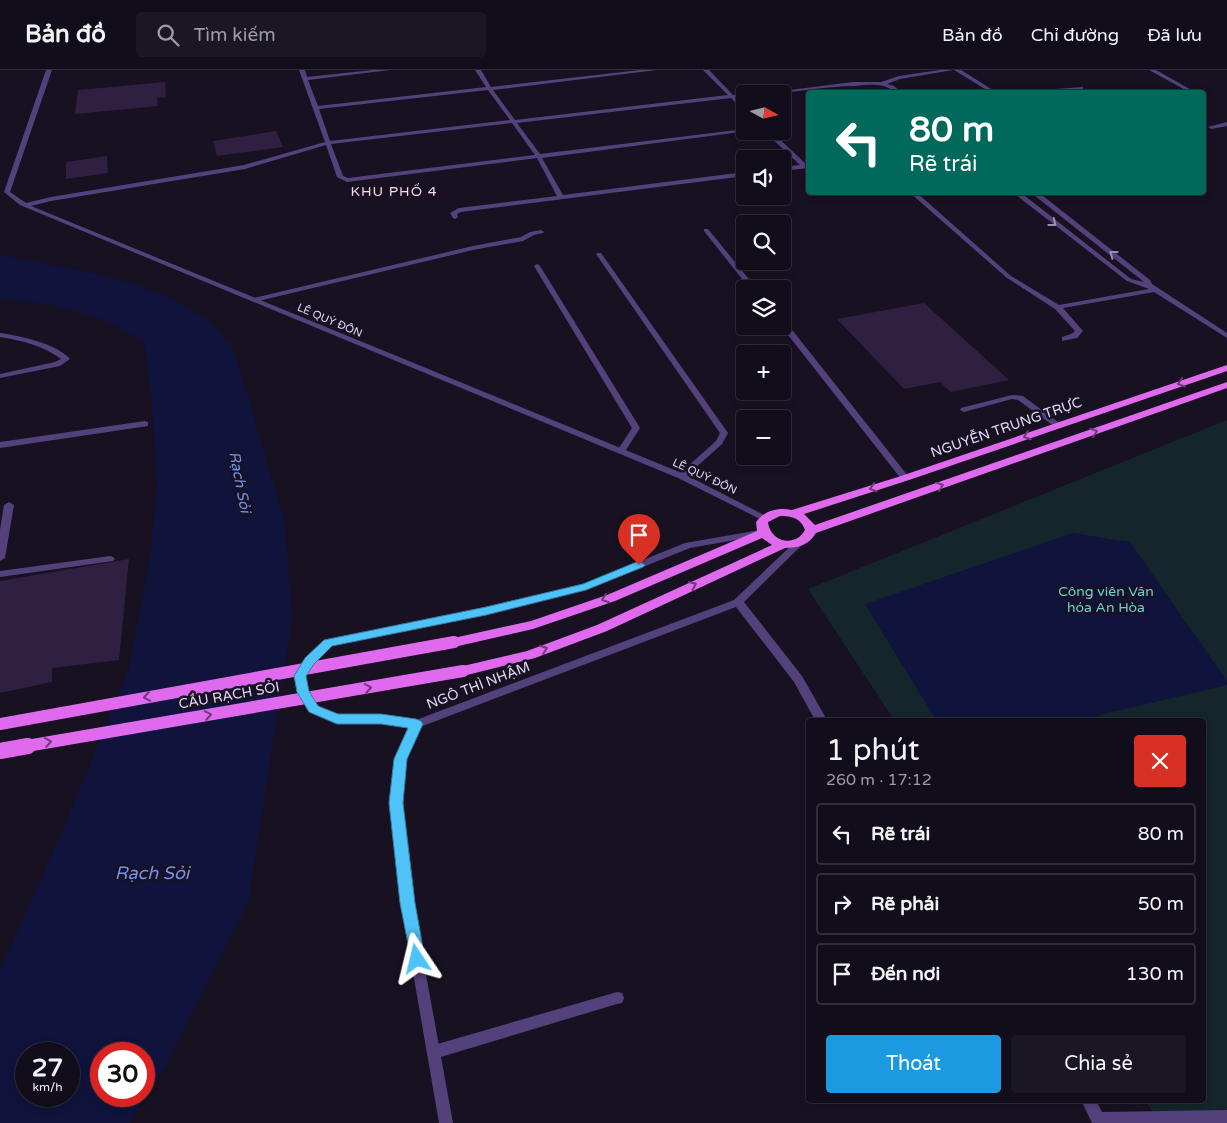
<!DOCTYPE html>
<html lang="vi">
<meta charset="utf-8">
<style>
body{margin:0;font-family:"Varela Round",sans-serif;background:#1b1623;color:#f1f3f6;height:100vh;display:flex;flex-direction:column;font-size:19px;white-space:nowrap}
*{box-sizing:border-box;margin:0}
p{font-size:16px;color:#9c9ca2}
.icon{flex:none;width:28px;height:28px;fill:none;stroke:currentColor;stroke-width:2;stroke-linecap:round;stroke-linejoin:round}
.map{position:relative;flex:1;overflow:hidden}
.sheet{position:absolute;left:806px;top:648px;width:400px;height:385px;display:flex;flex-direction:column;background:#120d1a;border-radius:5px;box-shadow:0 2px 8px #0003,0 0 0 1px #312d39}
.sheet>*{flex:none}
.banner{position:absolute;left:806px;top:20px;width:400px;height:105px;border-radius:5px;box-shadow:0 2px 8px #0003,0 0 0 1px #312d39;background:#00695c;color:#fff;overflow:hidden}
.needle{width:32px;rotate:98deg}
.tools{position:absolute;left:736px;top:15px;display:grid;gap:10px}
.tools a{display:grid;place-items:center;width:55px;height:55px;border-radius:5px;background:#120d1a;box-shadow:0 2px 8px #0003,0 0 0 1px #312d39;font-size:25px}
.speed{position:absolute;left:15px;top:972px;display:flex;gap:10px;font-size:25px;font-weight:700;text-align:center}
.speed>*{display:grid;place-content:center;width:65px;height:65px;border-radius:50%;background:#120d1a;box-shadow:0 2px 8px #0003,0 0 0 1px #312d39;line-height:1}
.speed small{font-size:12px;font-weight:400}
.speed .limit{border:8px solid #d22;background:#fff;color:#111}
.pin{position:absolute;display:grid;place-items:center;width:42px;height:42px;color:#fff;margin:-51px -21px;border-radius:50% 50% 50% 0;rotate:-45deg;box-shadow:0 0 5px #0007}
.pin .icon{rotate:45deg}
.me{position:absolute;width:55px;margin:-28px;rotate:350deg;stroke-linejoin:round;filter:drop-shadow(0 0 4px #0008)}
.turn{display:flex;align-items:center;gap:18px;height:105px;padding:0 20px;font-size:22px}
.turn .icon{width:65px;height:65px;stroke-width:2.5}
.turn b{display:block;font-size:35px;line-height:42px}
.round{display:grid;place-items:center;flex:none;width:52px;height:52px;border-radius:5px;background:#1b1623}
.headline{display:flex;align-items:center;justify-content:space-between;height:85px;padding:0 20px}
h1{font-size:30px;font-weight:600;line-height:38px}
.primary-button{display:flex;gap:10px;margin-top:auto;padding:10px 20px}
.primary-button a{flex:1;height:58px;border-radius:5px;background:#1b9ae2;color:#fff;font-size:20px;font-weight:600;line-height:58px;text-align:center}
.primary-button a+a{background:#1b1623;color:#f1f3f6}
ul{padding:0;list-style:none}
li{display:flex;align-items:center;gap:15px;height:62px;margin:0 10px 8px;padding:0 10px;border:2px solid #312d39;border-radius:5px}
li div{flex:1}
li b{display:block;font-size:19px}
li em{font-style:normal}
header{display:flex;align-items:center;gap:30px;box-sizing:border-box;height:70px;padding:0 25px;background:#120d1a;border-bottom:1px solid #312d39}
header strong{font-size:24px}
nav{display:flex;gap:28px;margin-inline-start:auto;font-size:18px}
.search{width:350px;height:45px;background:#1b1623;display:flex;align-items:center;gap:12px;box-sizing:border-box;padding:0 18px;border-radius:5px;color:#9c9ca2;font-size:19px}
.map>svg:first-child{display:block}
.green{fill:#14262b}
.water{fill:#10143c;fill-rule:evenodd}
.building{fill:#2f1f41}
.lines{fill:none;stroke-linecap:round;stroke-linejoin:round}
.lane{fill:#53417c;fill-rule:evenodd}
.street{fill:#53417c;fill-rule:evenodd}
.primary{fill:#df6aed;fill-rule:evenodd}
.primary-bridge-far1{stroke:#df6aed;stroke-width:12}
.primary-bridge{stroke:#df6aed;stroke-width:16}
.oneway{stroke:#9c8cbb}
.oneway2{stroke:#72397d}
.route{fill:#4fc3f7;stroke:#337fa1}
.labels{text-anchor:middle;stroke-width:5;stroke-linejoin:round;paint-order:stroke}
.far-street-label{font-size:11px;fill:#e4d7fa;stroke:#181122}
.far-quarter-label{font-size:14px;letter-spacing:1px;fill:#fad8e5;stroke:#181122}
.street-label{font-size:14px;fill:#e4d7fa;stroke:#181122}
.park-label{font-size:14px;fill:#6bd0d2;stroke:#181122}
.water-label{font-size:15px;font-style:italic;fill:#7193ee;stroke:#181122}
.near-water-label{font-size:18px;font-style:italic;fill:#7193ee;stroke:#181122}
</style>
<header>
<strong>Bản đồ</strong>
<div class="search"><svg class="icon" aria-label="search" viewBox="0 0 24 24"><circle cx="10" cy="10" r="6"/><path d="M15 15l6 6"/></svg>Tìm kiếm</div>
<nav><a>Bản đồ</a><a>Chỉ đường</a><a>Đã lưu</a></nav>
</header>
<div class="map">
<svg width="1227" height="1053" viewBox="0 0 1227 1053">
<rect width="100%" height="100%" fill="#181122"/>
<polygon class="green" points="1227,350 1227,1053 1160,1053 1145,1030 1204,1030 1204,650 894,650 808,519"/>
<g class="water">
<path d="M0 185 78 200 131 213 173 229 210 252 234 280 285 453 292 549 248 833 166 995 129 1053H0V900L62 762 129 599 150 488 157 415 152 334 144 271 104 250 50 234 0 229ZM26 984H69V1026H26ZM101 984H144V1026H101Z"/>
<polygon points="1073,463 1130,472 1227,611 1227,615 1079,650 936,650 865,534"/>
</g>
<g class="building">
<polygon points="165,12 166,27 157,28 158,36 75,44 78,20"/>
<polygon points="276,61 283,77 217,86 213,71"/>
<polygon points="107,86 108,103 66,109 66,92"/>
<polygon points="924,233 1009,310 951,322 940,312 904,319 837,249"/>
<polygon points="129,489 119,590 52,598 52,612 0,623 0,511"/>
</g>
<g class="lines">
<g class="lane">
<polygon points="1227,52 1227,56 1211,59 1208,57"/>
<polygon points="704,159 708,159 757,219 750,219 704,161"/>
<polygon points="541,160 544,162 543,163 534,165 523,171 473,180 254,232 250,230 254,228 473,176 521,167 530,162"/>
<polygon points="597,183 601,183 728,363 722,374 684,408 678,408 677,406 716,371 720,363 596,184"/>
<polygon points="537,194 540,196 640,358 624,383 621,384 617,381 632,358 534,196"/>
<polygon points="782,251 785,251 908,406 909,408 908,410 902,410 781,256 782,256"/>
<polygon points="1012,325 1023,326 1062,355 1061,357 1055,357 1018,330 1012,329 964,342 960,340 961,338"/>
<polygon points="145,351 148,352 148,356 0,378 0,372"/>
<polygon points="9,432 14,435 5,488 0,491 0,460 4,435"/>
<polygon points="617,922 622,923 624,928 622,933 617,934 434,989 429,987 427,982 429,977 434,975"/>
</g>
<g class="street">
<path d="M46 0H52L10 122 26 133 51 127 244 95 325 72 299 0H305L307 7 373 0H390L308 10 318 36 486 17 475 0H481L491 17 640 0H657L493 20 515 50 728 25 703 0H709L733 25 745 23 746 24H745V27L736 28 745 37V42L731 28 517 53 540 84 745 59V61H748L542 88 563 125 745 102V106L461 142 457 144 458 147 455 149 453 148 450 143 459 138 557 126 537 88 347 112 337 107 326 75 245 99 51 131 31 136 684 404 770 448 768 450H762L678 408 20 135 4 122ZM488 20 510 50 330 71 319 39ZM512 53 535 85 348 108 343 106 331 74Z"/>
<path d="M940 0H953L900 9 887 14 894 16 901 22C895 22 890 18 883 16 875 14 865 15 856 16 823 16 790 24 758 24L853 12H881L899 6Z"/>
<polygon points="954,0 961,0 996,22 990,22"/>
<polygon points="1149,0 1156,0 1195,22 1189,22"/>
<polygon points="1083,17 1083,19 1081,20 1053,22 1039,22 1042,20"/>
<polygon points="764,61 771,61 806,94 809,94 809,98 782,101 782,97 800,95"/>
<polygon points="909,122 916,122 1011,206 1059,235 1149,219 1127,211 1012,122 1020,122 1131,209 1144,212 1030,122 1038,122 1150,210 1152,214 1227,263 1227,268 1154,222 1063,238 1083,261 1077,268 1062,271 1062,267 1071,264 1075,261 1055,239 1007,208"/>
<path d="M0 263C20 266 56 273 70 289L60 296 0 308V304L55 292 61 289C44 276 20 270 0 267Z"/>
<path d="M760 460 763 461 765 463 763 465 690 478 586 520 486 545 331 576 313 594 305 606C315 655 343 642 381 645 392 646 404 648 416 650L734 530 796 471H802L804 473 744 532 802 606 827 650H815L794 612 736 537 420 657 406 689 402 733 413 833 453 1053H439L401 833 390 733 394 689 409 657 381 653H337L310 642 298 622 295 606 305 588 324 570 486 537 583 514 685 473Z"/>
<polygon points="110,486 113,487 115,489 113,491 0,507 0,501"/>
<polygon points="1081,1030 1096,1030 1102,1042 1227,1040 1227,1053 1092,1053"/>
</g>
<path class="primary" d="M1227 295V301L909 410 804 444 815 455 1227 312V318L816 463C809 475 798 478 785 478L607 561 535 588 463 606 458 604 456 601 458 598 463 596 527 581 597 555 772 475 762 468 615 531 533 559 454 577 449 575 447 572 449 569 531 551 607 525 757 461 756 452C765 440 778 437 792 440L901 406ZM780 446C791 446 801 448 805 460 795 478 770 472 768 452Z"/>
<g class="primary-bridge-far1">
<polyline points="0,654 454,572"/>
<polyline points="21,677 463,601"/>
</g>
<polyline class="primary-bridge" points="0,681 28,676"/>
</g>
<defs><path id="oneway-chevron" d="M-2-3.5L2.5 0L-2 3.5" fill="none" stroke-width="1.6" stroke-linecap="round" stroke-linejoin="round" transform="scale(1.25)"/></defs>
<g class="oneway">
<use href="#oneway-chevron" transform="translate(1053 153) rotate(38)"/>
<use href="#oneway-chevron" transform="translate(1113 184) rotate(-143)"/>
</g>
<g class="oneway2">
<use href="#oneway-chevron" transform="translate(1181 313) rotate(162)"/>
<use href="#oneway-chevron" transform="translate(1094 362) rotate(-19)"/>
<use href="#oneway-chevron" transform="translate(1027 366) rotate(161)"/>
<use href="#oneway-chevron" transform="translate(940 416) rotate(-19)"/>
<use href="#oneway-chevron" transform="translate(873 418) rotate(162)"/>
<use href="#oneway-chevron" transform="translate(693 515) rotate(-25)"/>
<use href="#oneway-chevron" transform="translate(605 529) rotate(160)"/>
<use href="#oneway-chevron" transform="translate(544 579) rotate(-20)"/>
<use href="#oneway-chevron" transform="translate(368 618) rotate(-10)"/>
<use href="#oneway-chevron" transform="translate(147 627) rotate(170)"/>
<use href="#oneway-chevron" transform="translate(208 645) rotate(-10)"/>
<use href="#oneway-chevron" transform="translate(48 672) rotate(-10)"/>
</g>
<polygon class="route" points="639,491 645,495 643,497 586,520 486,545 332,576 314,594 306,606 309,621 318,636 338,644 381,644 416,649 421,651 423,654 407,689 403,733 415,833 425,889 423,894 417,896 412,894 400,833 389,733 394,689 408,658 381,654 337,654 309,642 297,622 294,606 305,588 324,570 486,537 583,514"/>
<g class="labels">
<g class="far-street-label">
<text transform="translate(330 250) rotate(23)" y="4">LÊ QUÝ ĐÔN</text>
<text transform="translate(705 406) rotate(25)" y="4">LÊ QUÝ ĐÔN</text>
</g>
<g class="far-quarter-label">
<text x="394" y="126">KHU PHỐ 4</text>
</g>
<g class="street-label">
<text transform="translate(1006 357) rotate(-19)" y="5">NGUYỄN TRUNG TRỰC</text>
<text transform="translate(478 615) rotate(-21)" y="5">NGÔ THÌ NHẬM</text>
<text transform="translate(229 625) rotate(-10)" y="5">CẦU RẠCH SỎI</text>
</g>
<g class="park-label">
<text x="1106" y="526">Công viên Văn<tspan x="1106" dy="16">hóa An Hòa</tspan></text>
</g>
<g class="water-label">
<text transform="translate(240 412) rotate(79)" y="5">Rạch Sỏi</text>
</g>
<g class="near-water-label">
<text x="152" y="809">Rạch Sỏi</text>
</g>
</g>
</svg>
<div class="tools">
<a><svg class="needle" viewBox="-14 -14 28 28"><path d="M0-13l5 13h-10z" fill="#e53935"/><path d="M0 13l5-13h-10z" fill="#9c9ca2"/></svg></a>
<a><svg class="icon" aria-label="sound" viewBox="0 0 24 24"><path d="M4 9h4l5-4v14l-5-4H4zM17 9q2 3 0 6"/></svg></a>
<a><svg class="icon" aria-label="search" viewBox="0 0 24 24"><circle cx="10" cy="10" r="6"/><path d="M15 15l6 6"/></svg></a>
<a><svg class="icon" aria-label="layers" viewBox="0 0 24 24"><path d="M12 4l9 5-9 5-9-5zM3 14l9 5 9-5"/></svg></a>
<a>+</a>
<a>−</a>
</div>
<div class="speed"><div>27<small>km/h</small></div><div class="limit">30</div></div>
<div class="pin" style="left:639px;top:495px;background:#d93025"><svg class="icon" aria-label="arrive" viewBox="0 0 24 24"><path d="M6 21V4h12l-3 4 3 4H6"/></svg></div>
<svg class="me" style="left:417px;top:889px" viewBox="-20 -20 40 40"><path d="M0-17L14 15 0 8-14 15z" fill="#4fc3f7" stroke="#fff" stroke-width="4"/></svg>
<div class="banner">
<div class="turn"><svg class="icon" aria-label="left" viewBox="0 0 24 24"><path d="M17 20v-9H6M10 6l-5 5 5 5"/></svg><div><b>80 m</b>Rẽ trái</div></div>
</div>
<section class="sheet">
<div class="headline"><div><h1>1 phút</h1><p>260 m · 17:12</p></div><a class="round" style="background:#d93025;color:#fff"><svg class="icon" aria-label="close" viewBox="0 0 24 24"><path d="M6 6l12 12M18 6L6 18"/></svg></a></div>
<ul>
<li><svg class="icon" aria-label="left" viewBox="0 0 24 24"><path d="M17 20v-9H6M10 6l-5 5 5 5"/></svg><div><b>Rẽ trái</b></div><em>80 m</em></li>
<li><svg class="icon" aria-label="right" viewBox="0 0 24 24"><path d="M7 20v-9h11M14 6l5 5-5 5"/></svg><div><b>Rẽ phải</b></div><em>50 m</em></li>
<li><svg class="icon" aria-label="arrive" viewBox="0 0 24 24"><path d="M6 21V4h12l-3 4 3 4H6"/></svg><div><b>Đến nơi</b></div><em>130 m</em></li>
</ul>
<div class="primary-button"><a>Thoát</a><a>Chia sẻ</a></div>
</section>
</div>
